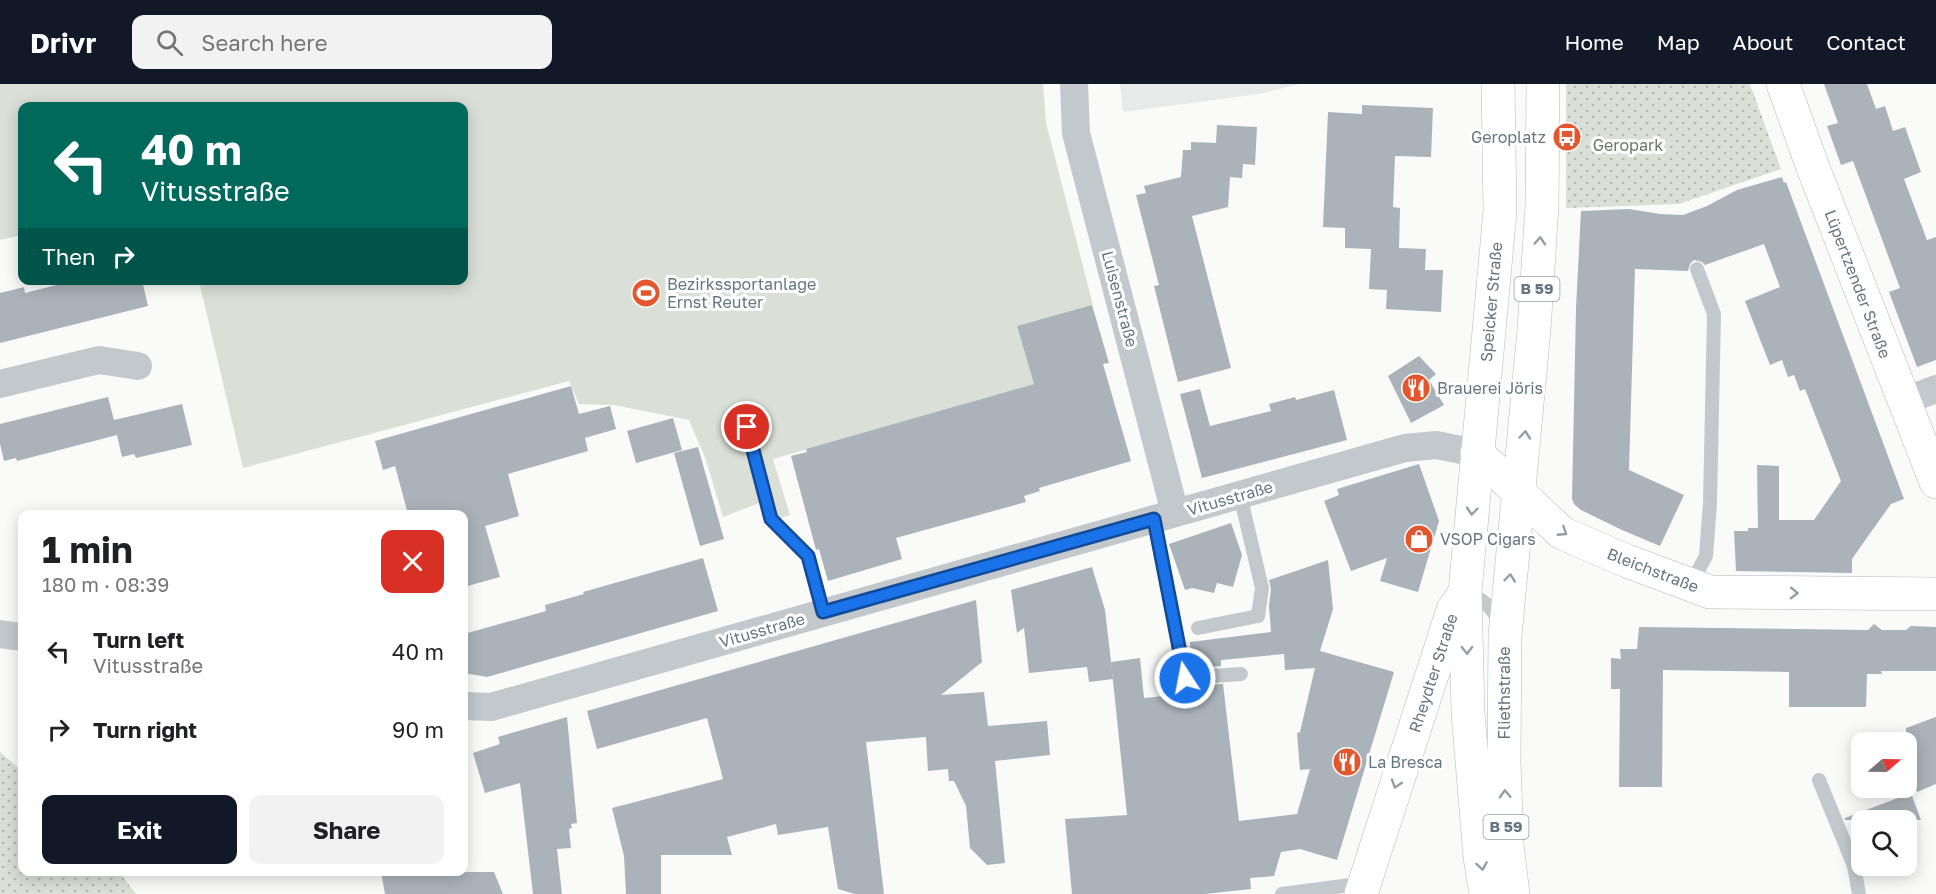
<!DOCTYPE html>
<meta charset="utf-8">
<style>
body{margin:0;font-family:"Golos Text",sans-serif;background:#f2f2f2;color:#202124;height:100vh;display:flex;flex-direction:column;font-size:22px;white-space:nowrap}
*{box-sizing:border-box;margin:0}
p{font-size:20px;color:#757577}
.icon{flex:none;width:33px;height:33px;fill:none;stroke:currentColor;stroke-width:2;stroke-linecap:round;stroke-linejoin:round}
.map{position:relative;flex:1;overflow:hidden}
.drawer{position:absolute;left:18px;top:426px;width:450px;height:366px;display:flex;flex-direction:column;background:#fff;border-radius:12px;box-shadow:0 3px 15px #0003}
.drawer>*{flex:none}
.hud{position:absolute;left:18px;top:18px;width:450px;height:183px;border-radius:12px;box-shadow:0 3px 15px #0003;background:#00695c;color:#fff;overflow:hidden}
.needle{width:39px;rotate:70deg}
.tools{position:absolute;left:1851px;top:648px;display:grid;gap:12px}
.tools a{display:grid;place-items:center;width:66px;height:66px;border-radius:12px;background:#fff;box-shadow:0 3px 15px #0003;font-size:30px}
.pin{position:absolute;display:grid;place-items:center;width:51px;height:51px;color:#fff;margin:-26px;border:3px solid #fff;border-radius:50%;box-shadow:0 2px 6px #0007}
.me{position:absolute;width:66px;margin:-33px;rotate:349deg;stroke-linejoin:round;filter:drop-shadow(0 0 4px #0008)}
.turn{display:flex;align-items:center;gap:21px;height:126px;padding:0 24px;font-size:27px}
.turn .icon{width:78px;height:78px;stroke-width:2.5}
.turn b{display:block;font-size:42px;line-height:51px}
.then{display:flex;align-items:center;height:57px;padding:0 24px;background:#0003;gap:12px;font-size:22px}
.round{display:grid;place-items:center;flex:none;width:63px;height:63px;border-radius:12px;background:#f2f2f2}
.summary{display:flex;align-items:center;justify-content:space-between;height:102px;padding:0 24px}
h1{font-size:36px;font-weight:700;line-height:45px}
.cta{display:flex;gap:12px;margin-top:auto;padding:12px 24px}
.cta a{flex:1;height:69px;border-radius:12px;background:#111827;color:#fff;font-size:24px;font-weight:700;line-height:69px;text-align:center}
.cta a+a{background:#f2f2f2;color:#202124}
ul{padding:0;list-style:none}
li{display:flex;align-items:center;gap:18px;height:78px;padding:0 24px}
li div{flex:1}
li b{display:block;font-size:22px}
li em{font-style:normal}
header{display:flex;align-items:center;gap:36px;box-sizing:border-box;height:84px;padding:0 30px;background:#111827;color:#fff}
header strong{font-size:28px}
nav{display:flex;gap:33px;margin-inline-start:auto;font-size:21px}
.search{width:420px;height:54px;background:#f2f2f2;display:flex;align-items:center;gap:15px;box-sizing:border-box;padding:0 21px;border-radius:12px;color:#757577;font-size:22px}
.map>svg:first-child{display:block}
.built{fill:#e8e9e9}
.park{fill:url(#park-dots)}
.pitch{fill:#dadfd7}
.building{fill:#aab3b9}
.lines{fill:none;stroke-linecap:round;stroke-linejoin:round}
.secondary-casing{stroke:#b3babf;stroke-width:34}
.primary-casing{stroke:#b5babe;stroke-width:34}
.lane{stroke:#c3c8cc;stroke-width:14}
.street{stroke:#c3c8cc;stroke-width:28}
.secondary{stroke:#fff;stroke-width:33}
.primary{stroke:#fff;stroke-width:33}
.oneway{stroke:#939fa8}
.route-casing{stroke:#114b97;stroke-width:15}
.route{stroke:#1a73e8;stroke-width:10}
.labels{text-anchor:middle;stroke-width:6;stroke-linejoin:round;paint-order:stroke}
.shield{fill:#fff;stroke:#939fa8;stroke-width:1.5}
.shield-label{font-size:15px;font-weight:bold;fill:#657683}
.poi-label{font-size:16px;fill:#657683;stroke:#fff;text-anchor:start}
.park-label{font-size:16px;fill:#687a64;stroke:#fff}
.street-label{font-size:16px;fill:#657683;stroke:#fff}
</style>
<header>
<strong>Drivr</strong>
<div class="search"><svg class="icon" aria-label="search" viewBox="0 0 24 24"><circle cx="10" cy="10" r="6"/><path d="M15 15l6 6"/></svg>Search here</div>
<nav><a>Home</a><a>Map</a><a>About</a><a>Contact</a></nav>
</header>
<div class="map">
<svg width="1936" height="810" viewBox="0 0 1936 810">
<defs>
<pattern id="park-dots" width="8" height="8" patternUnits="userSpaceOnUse" patternTransform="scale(1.5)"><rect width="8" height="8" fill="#dadfd7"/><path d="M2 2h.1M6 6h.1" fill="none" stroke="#b4b9b4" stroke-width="1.8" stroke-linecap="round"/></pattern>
</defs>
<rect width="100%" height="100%" fill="#fafaf8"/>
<polygon class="built" points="1120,0 1299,0 1259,10 1123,28"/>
<g class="park">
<polygon points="1566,0 1750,0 1781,85 1679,120 1566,124"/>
<polygon points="0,668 22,687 22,788 119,788 136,810 0,810"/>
</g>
<polygon class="pitch" points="0,0 1043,0 1046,39 1093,221 1017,242 1034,300 773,375 790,431 764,440 759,419 723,433 706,376 689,336 614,321 579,320 569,297 243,384 199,197 464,196 464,22 22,22 22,151 0,156"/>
<g class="building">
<polygon points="1824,0 1867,0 1876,25 1885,22 1893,47 1905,43 1921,88 1904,95 1927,156 1936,153 1936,276 1917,283 1889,208 1900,204 1853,77 1841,81 1827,42 1838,39"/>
<polygon points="1362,21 1433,24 1431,73 1395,72 1393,123 1400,124 1399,164 1426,165 1425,186 1443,186 1441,228 1386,225 1387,206 1369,205 1371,165 1345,164 1345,144 1323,143 1328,28 1362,30"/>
<polygon points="1217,41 1257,43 1255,81 1243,80 1242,94 1230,93 1228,123 1192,132 1231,284 1178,298 1154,202 1159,201 1136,111 1146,109 1144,102 1181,93 1183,66 1191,66 1191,58 1216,59"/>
<polygon points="1782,93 1784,99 1786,98 1904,415 1891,420 1866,455 1852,475 1852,489 1736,487 1734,447 1748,447 1748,444 1758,444 1757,381 1779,382 1779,436 1814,436 1841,397 1805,305 1800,307 1794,291 1788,293 1782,276 1770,281 1745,217 1780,203 1764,160 1705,181 1702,178 1694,176 1690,180 1688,187 1635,185 1629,386 1684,411 1660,462 1622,446 1581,426 1574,420 1572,415 1576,224 1581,127 1629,125 1660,130 1683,131 1707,122 1737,106"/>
<polygon points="76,196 142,196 148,222 0,259 0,209 24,203 25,209"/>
<polygon points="1092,221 1109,279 1103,280 1131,377 1039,404 1040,407 1024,412 1026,418 896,454 902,475 828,497 819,465 816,466 791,372 807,368 806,365 1034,300 1017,242"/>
<polygon points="1419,272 1436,290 1429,296 1444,321 1411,339 1388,292"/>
<polygon points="571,302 579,330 610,322 616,345 585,354 588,367 508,390 519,432 485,442 500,493 464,503 464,430 408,430 395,382 383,386 375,357"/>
<polygon points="1200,305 1210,342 1271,327 1269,320 1295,313 1296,316 1334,306 1347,356 1202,394 1180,310"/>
<polygon points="108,313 114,336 182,320 192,361 136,374 134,370 122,373 117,351 17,377 16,374 4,377 0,360 0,340"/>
<polygon points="673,334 682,366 636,379 627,347"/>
<polygon points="698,363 724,455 700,462 674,369"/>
<polygon points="1419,380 1439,437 1418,508 1380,497 1387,474 1351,487 1324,417 1339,411 1337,405"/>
<polygon points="1231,439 1242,471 1233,503 1217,499 1214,509 1192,504 1185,506 1169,460"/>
<polygon points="703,474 718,527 487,593 464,589 464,550 546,527 545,521 584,510 583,508"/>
<polygon points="1328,476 1333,525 1320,567 1394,588 1337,776 1300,765 1281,768 1274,792 1250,794 1251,805 1205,810 1072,810 1065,735 1127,731 1111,578 1140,574 1144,614 1195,609 1194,602 1223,600 1239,737 1297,730 1310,685 1300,686 1297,649 1300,648 1315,584 1285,586 1284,570 1221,576 1221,582 1192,584 1190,558 1271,548 1269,522 1271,505 1269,496"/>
<polygon points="1092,483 1105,526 1113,595 1089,598 1087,583 1029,589 1024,544 1017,549 1011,506"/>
<polygon points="976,516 982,578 941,611 984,608 988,642 1047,637 1050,671 995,677 1005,779 987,781 970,764 966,722 954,697 949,697 948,685 928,687 926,653 866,658 884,810 855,810 838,805 828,743 778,751 776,740 727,753 732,771 661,771 661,810 626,810 624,772 612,724 723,695 707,634 597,665 587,627"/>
<polygon points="1874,540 1882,546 1906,546 1911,542 1936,543 1936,587 1881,587 1882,590 1867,590 1866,623 1789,623 1789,588 1663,586 1662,703 1619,703 1620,605 1611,605 1611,574 1621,575 1620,565 1637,565 1639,543 1868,546"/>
<polygon points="567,633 577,739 571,740 572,744 569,745 571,764 557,765 562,810 533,810 520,699 485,709 473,669 500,660 498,653"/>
<polygon points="1936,633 1936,700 1917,708 1906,681 1906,644"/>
<polygon points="1911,709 1921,736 1845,736 1845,734"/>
<polygon points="381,788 494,788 503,810 385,810"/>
</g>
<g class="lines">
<g class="secondary-casing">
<g id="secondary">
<polyline points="1783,0 1812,81 1936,398"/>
<polyline points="1477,369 1562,449 1627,477 1710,508 1936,510"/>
<polyline points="1361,810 1453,526 1465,508"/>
</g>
</g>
<g class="primary-casing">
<g id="primary">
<polyline points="1486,810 1480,773 1468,629 1465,508 1500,127 1498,0"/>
<polyline points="1513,810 1507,761 1504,676 1505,552 1534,246 1542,121 1543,0"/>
</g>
</g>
<g class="lane">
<polyline points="747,343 771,435 808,472 823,528"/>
<polyline points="1154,435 1185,594 1241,590"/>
<polyline points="1691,500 1706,472 1710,419 1714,230 1697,185"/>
<path d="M1467 508C1482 515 1493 523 1499 539"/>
<polyline points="1198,544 1258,532 1262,504 1240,411"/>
<polyline points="1819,696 1854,782 1859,810"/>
<polyline points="1282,810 1351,801 1364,801"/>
</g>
<g class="street">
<polyline points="1074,0 1076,49 1175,429"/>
<polyline points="0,300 99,276 138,282"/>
<polyline points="1904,317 1936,305"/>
<polyline points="0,550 22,553"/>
<polyline points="464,622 491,623 1405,364 1436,361 1477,369"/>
</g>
<use href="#secondary" class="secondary"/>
<use href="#primary" class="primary"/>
</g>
<defs><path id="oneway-chevron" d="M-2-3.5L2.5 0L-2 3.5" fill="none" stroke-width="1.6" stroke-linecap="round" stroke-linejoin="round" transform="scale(1.5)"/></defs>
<g class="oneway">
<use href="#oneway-chevron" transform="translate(1540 157) rotate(-86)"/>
<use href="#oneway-chevron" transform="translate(1525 351) rotate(-85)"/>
<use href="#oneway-chevron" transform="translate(1472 427) rotate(95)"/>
<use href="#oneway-chevron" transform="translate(1563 448) rotate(33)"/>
<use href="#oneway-chevron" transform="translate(1510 494) rotate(-84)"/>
<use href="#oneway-chevron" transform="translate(1794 509) rotate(1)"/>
<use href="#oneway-chevron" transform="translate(1467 566) rotate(89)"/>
<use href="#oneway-chevron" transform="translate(1396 700) rotate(108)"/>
<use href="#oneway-chevron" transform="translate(1505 710) rotate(-92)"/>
<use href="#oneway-chevron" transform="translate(1482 782) rotate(81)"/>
</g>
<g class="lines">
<g class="route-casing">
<polyline id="route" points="747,343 771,435 808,472 823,528 1154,435 1185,594"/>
</g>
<use href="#route" class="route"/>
</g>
<defs>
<g id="bus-disc" transform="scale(1.5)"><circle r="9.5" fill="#e4572e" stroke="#fff"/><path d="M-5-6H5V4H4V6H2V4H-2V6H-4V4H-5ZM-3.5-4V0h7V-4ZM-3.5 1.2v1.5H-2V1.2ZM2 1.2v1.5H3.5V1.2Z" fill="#fff"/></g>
<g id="stadium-disc" transform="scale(1.5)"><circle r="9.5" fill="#e4572e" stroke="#fff"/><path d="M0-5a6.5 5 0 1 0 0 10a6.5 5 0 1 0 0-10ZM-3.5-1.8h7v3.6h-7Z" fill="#fff"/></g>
<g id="restaurant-disc" transform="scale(1.5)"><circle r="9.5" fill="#e4572e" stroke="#fff"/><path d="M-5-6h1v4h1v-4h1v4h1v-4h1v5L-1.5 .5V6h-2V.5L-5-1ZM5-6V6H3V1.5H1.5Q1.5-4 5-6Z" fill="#fff"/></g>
<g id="shop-disc" transform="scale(1.5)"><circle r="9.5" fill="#e4572e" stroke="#fff"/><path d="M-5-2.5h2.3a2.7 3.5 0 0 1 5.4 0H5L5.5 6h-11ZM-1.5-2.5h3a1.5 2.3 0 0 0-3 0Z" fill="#fff"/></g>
</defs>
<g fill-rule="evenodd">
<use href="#bus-disc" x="1567" y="53"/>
<use href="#stadium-disc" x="646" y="209"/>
<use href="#restaurant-disc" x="1416" y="304"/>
<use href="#shop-disc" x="1419" y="455"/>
<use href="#restaurant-disc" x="1347" y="678"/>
</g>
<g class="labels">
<g class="shield">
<rect x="1514.5" y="193" width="45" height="24" rx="4.5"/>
<rect x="1483.5" y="731" width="45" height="24" rx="4.5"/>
</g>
<g class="shield-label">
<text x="1537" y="210">B 59</text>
<text x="1506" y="748">B 59</text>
</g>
<g class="poi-label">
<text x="1546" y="59" text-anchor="end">Geroplatz</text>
<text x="667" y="206">Bezirkssportanlage<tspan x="667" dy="18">Ernst Reuter</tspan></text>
<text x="1437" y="310">Brauerei Jöris</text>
<text x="1440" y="461">VSOP Cigars</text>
<text x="1368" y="684">La Bresca</text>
</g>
<g class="park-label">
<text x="1628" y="67">Geropark</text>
</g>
<g class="street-label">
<text transform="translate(1858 200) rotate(69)" y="6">Lüpertzender Straße</text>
<text transform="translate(1120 215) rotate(75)" y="6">Luisenstraße</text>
<text transform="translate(1491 218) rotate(-85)" y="6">Speicker Straße</text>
<text transform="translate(1230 414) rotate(-16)" y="6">Vitusstraße</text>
<text transform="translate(1653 486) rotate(21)" y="6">Bleichstraße</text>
<text transform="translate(762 546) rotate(-16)" y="6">Vitusstraße</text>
<text transform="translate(1433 589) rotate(-72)" y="6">Rheydter Straße</text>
<text transform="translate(1504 609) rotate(-90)" y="6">Fliethstraße</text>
</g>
</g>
</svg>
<div class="tools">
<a><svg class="needle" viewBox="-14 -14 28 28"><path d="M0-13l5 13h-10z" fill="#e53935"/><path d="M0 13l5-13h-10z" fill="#757577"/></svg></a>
<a><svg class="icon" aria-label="search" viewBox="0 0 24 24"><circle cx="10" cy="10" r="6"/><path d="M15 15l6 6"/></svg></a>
</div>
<div class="pin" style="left:747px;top:343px;background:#d93025"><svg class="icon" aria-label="arrive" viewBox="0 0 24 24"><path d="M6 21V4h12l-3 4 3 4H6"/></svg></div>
<svg class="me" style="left:1185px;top:594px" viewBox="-20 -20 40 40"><circle r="17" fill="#1a73e8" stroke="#fff" stroke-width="3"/><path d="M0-11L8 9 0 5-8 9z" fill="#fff"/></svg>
<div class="hud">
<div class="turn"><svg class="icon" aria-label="left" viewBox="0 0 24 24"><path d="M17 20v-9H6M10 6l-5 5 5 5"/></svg><div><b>40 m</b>Vitusstraße</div></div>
<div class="then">Then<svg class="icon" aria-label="right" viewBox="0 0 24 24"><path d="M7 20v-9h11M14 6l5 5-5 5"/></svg></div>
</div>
<section class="drawer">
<div class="summary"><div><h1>1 min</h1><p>180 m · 08:39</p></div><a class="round" style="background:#d93025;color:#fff"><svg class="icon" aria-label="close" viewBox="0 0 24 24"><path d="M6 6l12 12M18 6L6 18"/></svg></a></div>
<ul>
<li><svg class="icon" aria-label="left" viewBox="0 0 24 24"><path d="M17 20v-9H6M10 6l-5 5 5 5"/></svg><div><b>Turn left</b><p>Vitusstraße</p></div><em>40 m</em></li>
<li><svg class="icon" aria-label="right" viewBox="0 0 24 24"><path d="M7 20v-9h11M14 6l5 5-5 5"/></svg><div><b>Turn right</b></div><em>90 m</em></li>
</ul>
<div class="cta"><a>Exit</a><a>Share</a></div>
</section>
</div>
